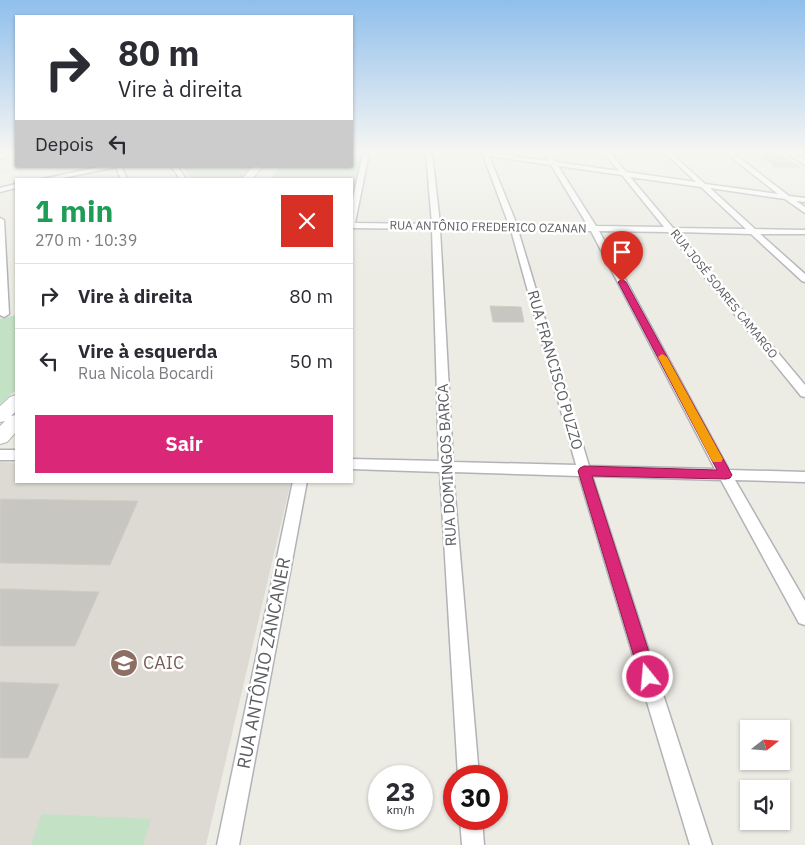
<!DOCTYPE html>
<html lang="pt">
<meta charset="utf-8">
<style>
body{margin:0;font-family:"IBM Plex Sans",sans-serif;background:#f2f2f3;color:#2b2b33;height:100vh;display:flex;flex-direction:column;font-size:19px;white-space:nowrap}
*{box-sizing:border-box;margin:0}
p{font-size:16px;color:#7c7c81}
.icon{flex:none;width:28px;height:28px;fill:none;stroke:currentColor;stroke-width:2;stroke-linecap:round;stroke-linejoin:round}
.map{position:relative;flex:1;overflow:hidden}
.details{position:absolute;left:15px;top:178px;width:338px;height:305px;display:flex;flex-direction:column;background:#fff;border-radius:0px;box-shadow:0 1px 4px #0004}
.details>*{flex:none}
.top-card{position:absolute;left:15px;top:15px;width:338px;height:152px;border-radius:0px;box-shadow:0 1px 4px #0004;background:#fff;color:#2b2b33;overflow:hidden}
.needle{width:32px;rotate:73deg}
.tools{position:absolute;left:740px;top:720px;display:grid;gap:10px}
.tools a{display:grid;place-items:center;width:50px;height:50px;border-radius:0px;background:#fff;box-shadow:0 1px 4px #0004;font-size:25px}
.speed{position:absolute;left:368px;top:765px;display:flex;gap:10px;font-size:25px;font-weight:700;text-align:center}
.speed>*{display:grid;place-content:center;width:65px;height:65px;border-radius:50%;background:#fff;box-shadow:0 1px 4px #0004;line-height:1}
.speed small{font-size:12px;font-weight:400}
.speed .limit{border:8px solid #d22;background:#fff;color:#111}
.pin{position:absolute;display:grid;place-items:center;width:42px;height:42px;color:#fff;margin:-51px -21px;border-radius:50% 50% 50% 0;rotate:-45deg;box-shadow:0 0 5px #0007}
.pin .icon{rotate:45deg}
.me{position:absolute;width:55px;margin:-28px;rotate:343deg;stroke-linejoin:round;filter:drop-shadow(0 0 4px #0008)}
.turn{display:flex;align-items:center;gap:18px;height:105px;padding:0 20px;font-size:22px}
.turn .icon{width:65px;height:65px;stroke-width:2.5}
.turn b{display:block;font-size:35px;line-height:42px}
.then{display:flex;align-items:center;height:48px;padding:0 20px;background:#0003;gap:10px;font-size:19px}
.round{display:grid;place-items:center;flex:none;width:52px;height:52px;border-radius:0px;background:#f2f2f3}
.summary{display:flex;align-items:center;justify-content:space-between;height:85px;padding:0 20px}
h1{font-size:30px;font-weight:800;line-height:38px;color:#1e9e55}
.action{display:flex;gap:10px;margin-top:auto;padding:10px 20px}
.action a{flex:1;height:58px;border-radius:0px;background:#db2777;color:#fff;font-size:20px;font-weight:800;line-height:58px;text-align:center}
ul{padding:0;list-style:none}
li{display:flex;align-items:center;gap:15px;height:65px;padding:0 20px;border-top:1px solid #e1e1e2}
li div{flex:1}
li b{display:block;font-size:19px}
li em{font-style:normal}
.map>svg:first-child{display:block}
.education{fill:#dcdad2}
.green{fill:#c3e1c5}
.building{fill:#c8c6c0;stroke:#d0cdc3}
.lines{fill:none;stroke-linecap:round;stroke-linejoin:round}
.street-casing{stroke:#b1b3b7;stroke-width:3}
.secondary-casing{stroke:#b3b5b9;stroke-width:2}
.street{fill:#fff;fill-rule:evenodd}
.secondary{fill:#fff;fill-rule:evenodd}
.rail{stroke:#b3b4b4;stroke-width:2;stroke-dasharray:0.5 3;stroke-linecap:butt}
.route{fill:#db2777;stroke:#8e194d}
.slow{fill:#f59e0b}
.labels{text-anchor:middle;stroke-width:5;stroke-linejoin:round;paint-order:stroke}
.far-street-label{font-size:12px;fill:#5c5e62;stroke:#fff}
.street-label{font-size:15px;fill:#5c5e62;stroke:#fff}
.near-education-label{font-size:18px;fill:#785e54;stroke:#fff;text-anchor:start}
.near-street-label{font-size:18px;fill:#5c5e62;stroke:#fff}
</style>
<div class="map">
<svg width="805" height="845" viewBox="0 0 805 845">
<rect width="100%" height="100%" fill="#ecebe4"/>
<polygon class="education" points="0,462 16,463 16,481 291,481 206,845 0,845"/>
<g class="green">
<polygon points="351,153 362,153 352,201 351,179 271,179 280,166 351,166"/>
<polygon points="182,166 254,166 243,179 192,179"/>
<polygon points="16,315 16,390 0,404 0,319"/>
<polygon points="42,814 151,819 143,845 31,845"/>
</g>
<g class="building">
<polygon points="758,153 778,153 800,167 775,167"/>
<polygon points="490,306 521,307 524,322 493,322"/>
<polygon points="0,499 138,501 110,565 0,563"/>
<polygon points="0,589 13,589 99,592 75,646 0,646"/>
<polygon points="0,682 59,684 28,758 0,758"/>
</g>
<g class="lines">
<g class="street-casing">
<g id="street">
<path d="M363 153H369L355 223 432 224 426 153H432L440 224 509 225 483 155 477 153H492L549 161 544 153H550L556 162 619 171 604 153H610L626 172 696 182 665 153H671L705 184 778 194 726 153H733L789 196 805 198V202L796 201 805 207V213L785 199 710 188 755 229 805 230V234H760L805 274V282L802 281 751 234 677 232 805 385V397L801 396 668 232 599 231 729 470 805 472V482L735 480 805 601V625L799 623 721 480 592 476 712 845H690L579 476 453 472 479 776H458L440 472 351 469V459L439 461 432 229 351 228V207ZM489 156 551 165 588 226 517 225ZM558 166 622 175 664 227 596 226ZM630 177 701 187 746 229 673 228ZM440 229 511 230 576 465 453 462ZM518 230 591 231 715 469 589 466Z"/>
<polygon points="787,153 794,153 805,160 805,165"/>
<polygon points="103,166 121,166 127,179 121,179 116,167 58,179 43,179"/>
<polygon points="171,166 177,166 186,179 180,179"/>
<polygon points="16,184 16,188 0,192 0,188"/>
<polygon points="0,218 4,220 9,314 4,317 0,315"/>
<rect x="0" y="450" width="16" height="10"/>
<polygon points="293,481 307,481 239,845 217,845"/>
<polygon points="460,819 482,819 484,845 462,845"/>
</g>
</g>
<g class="secondary-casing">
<g id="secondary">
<polygon points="0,153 15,153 0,159"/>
<polygon points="253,166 263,166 252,179 242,179"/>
<polygon points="16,395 16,411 11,416 16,415 16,432 7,442 0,444 0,426 5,421 0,422 0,406 10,397"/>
</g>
</g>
<use href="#street" class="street"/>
<use href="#secondary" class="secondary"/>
<polyline class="rail" points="0,173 25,166"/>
</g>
<linearGradient id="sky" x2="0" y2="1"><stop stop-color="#90bfec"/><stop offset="0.56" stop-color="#f6f6f3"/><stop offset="1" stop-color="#f6f6f3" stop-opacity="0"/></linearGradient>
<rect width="805" height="271" fill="url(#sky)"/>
<polygon class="route" points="622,279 626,282 732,475 730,478 726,479 592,476 657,677 654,683 648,685 642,683 640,677 578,471 580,468 584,466 717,470 618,282"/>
<polygon class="slow" points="662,354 667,357 723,459 721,462 713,462 711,459 658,357"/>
<defs>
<g id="school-disc" transform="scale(1.4375)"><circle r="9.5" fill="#8d6e63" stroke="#fff"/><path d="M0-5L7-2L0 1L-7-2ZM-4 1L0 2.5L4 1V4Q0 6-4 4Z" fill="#fff"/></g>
</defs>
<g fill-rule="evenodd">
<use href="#school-disc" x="124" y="663"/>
</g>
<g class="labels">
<g class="far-street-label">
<text transform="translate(488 227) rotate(1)" y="4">RUA ANTÔNIO FREDERICO OZANAN</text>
<text transform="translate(724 294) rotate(51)" y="4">RUA JOSÉ SOARES CAMARGO</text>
</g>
<g class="street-label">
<text transform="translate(555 370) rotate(74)" y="5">RUA FRANCISCO PUZZO</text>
<text transform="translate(447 465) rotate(-93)" y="5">RUA DOMINGOS BARCA</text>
</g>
<g class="near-education-label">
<text x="143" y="669">CAIC</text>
</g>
<g class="near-street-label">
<text transform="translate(264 663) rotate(-79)" y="6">RUA ANTÔNIO ZANCANER</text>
</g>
</g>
</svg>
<div class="tools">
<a><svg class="needle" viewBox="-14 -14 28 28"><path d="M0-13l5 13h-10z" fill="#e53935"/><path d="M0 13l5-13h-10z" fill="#7c7c81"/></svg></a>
<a><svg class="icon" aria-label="sound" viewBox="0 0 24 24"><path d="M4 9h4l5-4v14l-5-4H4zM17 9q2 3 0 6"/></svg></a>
</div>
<div class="speed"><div>23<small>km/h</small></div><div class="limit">30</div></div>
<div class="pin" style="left:622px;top:282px;background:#d93025"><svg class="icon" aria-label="arrive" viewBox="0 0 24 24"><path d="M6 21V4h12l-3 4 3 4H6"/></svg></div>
<svg class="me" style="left:648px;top:677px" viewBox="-20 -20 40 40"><circle r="17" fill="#db2777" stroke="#fff" stroke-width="3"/><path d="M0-11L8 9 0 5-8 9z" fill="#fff"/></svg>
<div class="top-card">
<div class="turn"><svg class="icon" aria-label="right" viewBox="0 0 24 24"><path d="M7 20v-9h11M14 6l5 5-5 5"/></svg><div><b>80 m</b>Vire à direita</div></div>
<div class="then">Depois<svg class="icon" aria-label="left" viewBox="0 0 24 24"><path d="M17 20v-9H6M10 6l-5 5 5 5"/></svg></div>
</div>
<section class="details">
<div class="summary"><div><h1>1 min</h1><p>270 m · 10:39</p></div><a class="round" style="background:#d93025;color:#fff"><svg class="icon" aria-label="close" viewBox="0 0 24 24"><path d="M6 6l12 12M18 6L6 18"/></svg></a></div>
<ul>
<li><svg class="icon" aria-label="right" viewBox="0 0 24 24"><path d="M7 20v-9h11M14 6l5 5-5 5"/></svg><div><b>Vire à direita</b></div><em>80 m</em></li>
<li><svg class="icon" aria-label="left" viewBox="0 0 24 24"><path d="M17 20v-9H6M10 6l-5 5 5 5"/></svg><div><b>Vire à esquerda</b><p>Rua Nicola Bocardi</p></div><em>50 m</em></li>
</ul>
<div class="action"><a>Sair</a></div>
</section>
</div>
